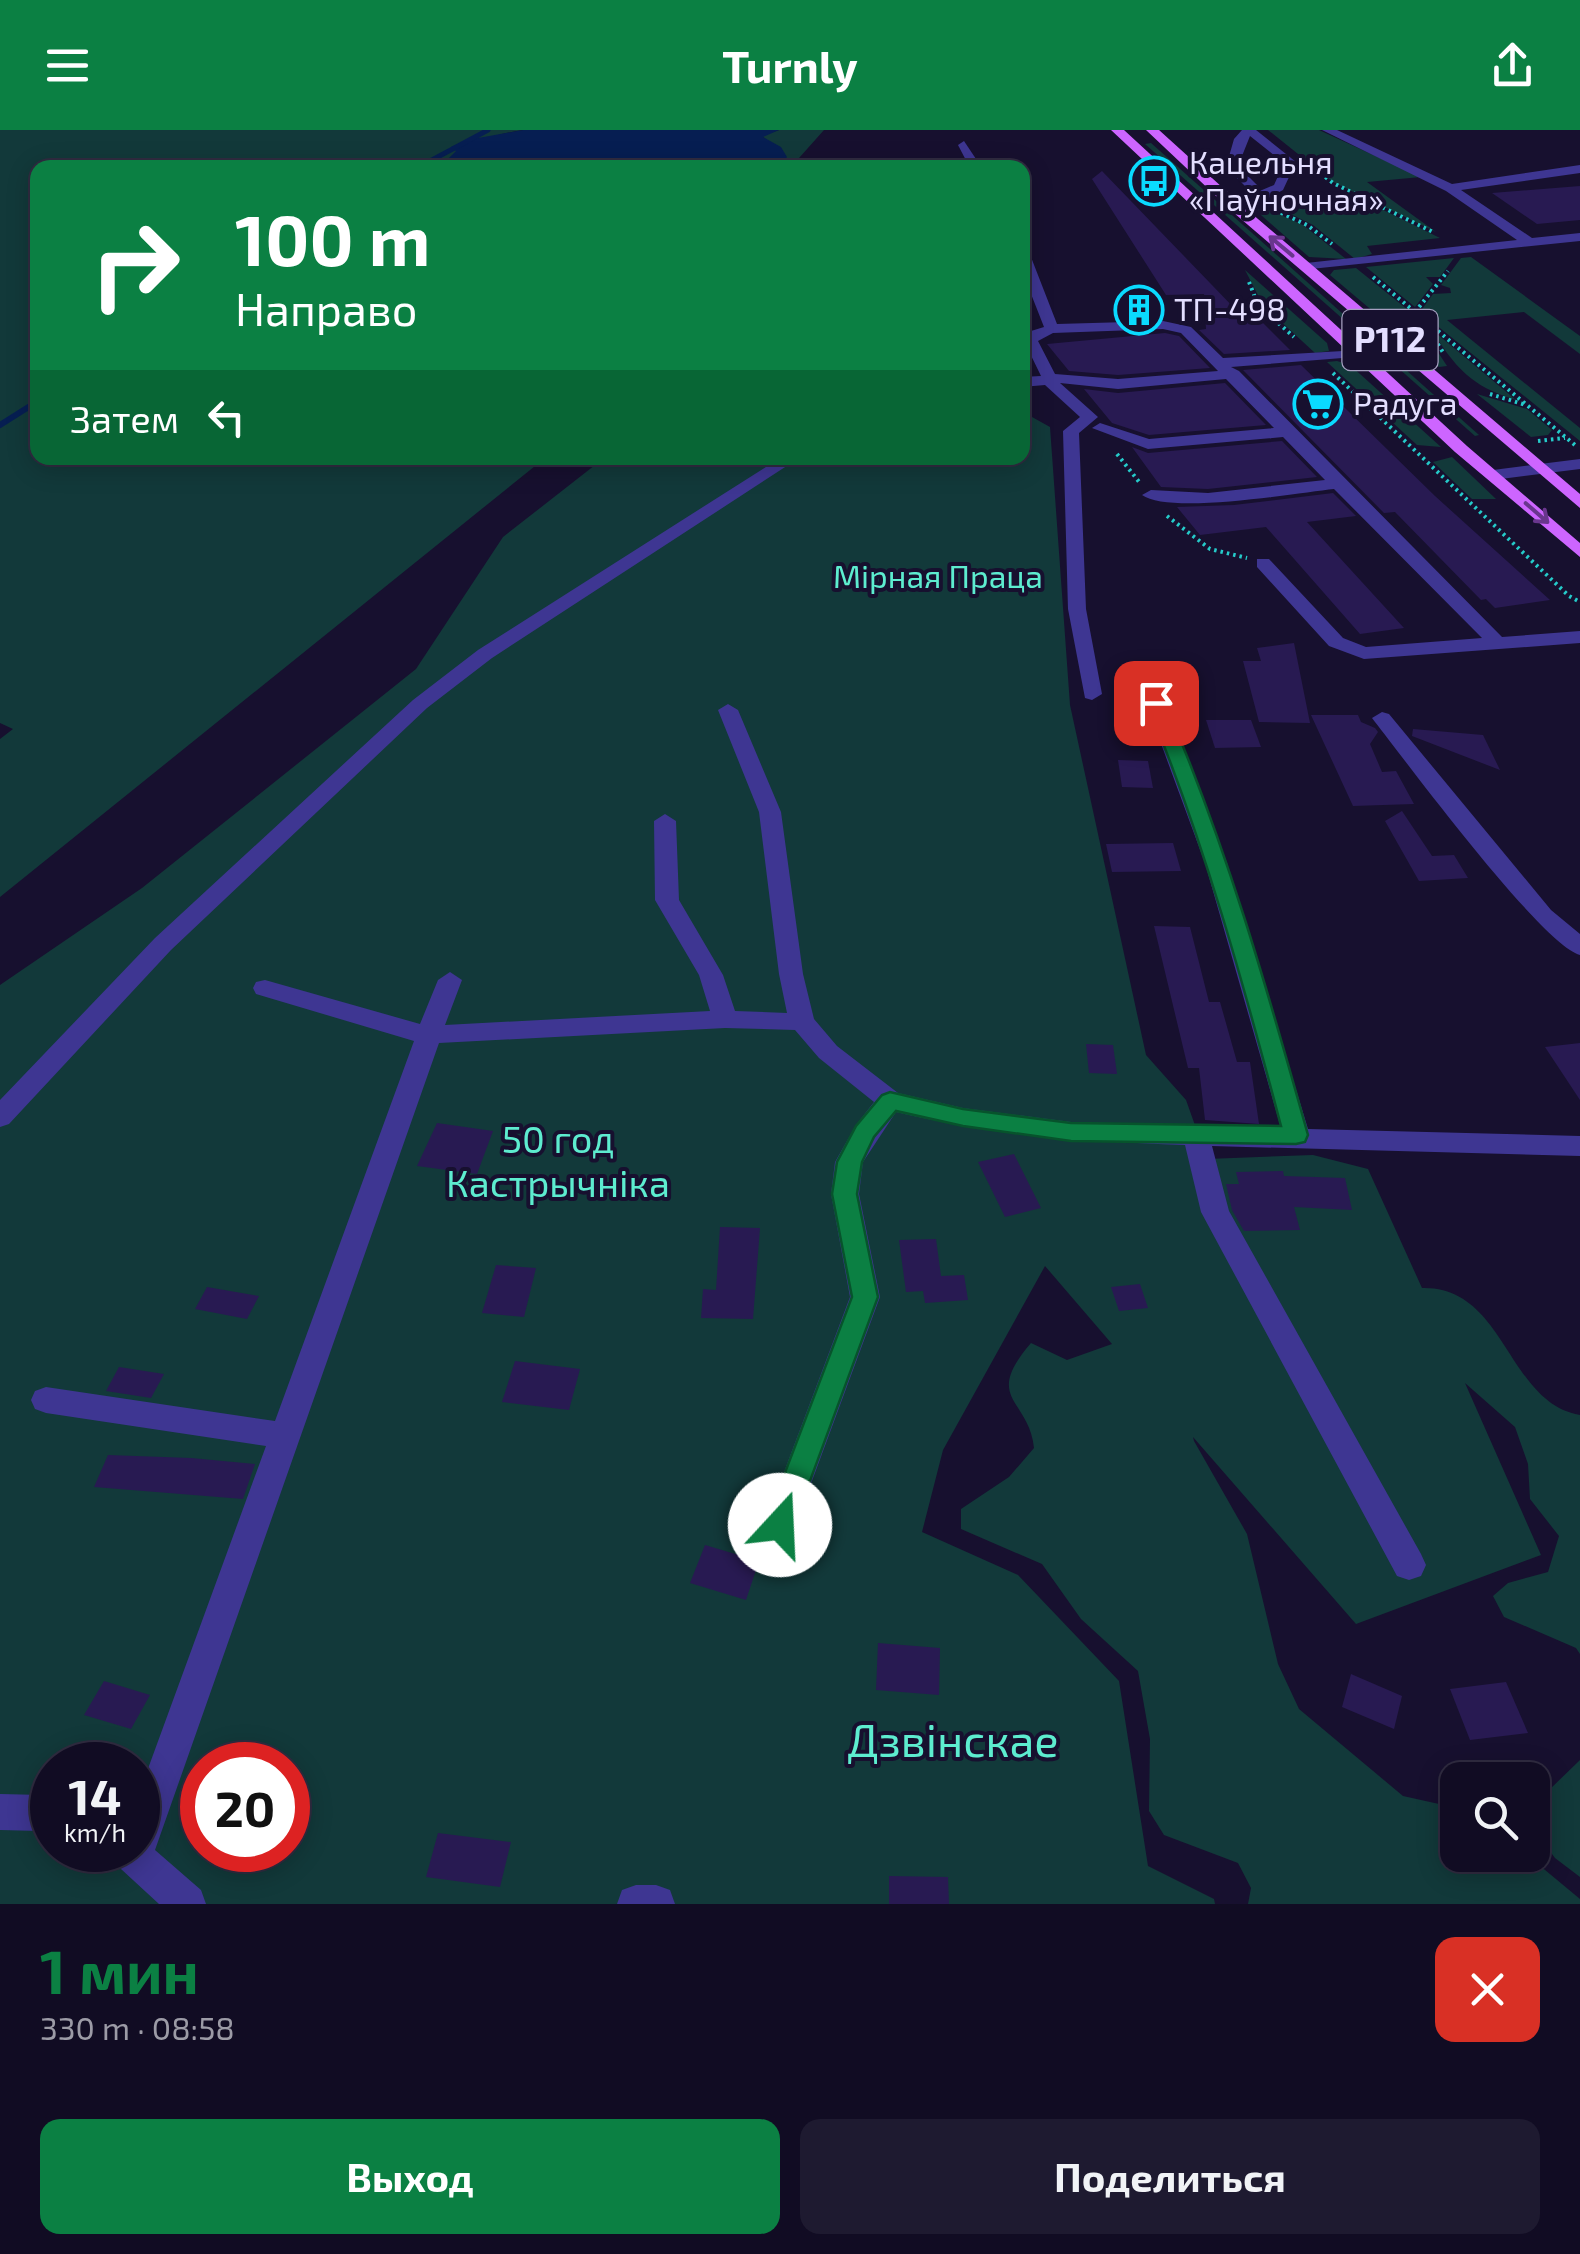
<!DOCTYPE html>
<html lang="ru">
<meta charset="utf-8">
<style>
body{margin:0;font-family:"Exo 2",sans-serif;background:#1e1a30;color:#f1f3f6;height:100vh;display:flex;flex-direction:column;font-size:38px;white-space:nowrap}
*{box-sizing:border-box;margin:0}
p{font-size:32px;color:#9c9ba6}
.icon{flex:none;width:55px;height:55px;fill:none;stroke:currentColor;stroke-width:2;stroke-linecap:round;stroke-linejoin:round}
.map{position:relative;height:1774px;overflow:hidden}
.panel{display:flex;flex-direction:column;background:#110c23;flex:1}
.panel>*{flex:none}
.top-card{position:absolute;left:30px;top:30px;width:1000px;height:305px;border-radius:20px;box-shadow:0 5px 25px #0003,0 0 0 2px #302c41;background:#0b8043;color:#fff;overflow:hidden}
.tools{position:absolute;left:1440px;top:1632px;display:grid;gap:20px}
.tools a{display:grid;place-items:center;width:110px;height:110px;border-radius:20px;background:#110c23;box-shadow:0 5px 25px #0003,0 0 0 2px #302c41;font-size:50px}
.speed{position:absolute;left:30px;top:1612px;display:flex;gap:20px;font-size:50px;font-weight:700;text-align:center}
.speed>*{display:grid;place-content:center;width:130px;height:130px;border-radius:50%;background:#110c23;box-shadow:0 5px 25px #0003,0 0 0 2px #302c41;line-height:1}
.speed small{font-size:25px;font-weight:400}
.speed .limit{border:15px solid #d22;background:#fff;color:#111}
.pin{position:absolute;display:grid;place-items:center;width:85px;height:85px;color:#fff;margin:-42px;border-radius:20px;box-shadow:0 5px 15px #0006}
.me{position:absolute;width:110px;margin:-55px;rotate:20deg;stroke-linejoin:round;filter:drop-shadow(0 0 8px #0008)}
.turn{display:flex;align-items:center;gap:35px;height:210px;padding:0 40px;font-size:45px}
.turn .icon{width:130px;height:130px;stroke-width:2.5}
.turn b{display:block;font-size:70px;line-height:85px}
.then{display:flex;align-items:center;height:95px;padding:0 40px;background:#0003;gap:20px;font-size:38px}
.round{display:grid;place-items:center;flex:none;width:105px;height:105px;border-radius:20px;background:#1e1a30}
.summary{display:flex;align-items:center;justify-content:space-between;height:170px;padding:0 40px}
h1{font-size:60px;font-weight:700;line-height:75px;color:#0b8043}
.cta{display:flex;gap:20px;margin-top:auto;padding:20px 40px}
.cta a{flex:1;height:115px;border-radius:20px;background:#0b8043;color:#fff;font-size:40px;font-weight:700;line-height:115px;text-align:center}
.cta a+a{background:#1e1a30;color:#f1f3f6}
header{display:flex;justify-content:space-between;align-items:center;height:130px;padding:0 40px;background:#0b8043;color:#fff;font-size:45px;font-weight:700}
.map>svg:first-child{display:block}
.green{fill:#12393a;fill-rule:evenodd}
.water{fill:#061e52}
.lines{fill:none;stroke-linecap:round;stroke-linejoin:round}
.stream-far1{stroke:#061e52;stroke-width:5}
.stream{stroke:#061e52;stroke-width:6}
.building{fill:#281a52}
.path{stroke:#25cbca;stroke-width:4;stroke-dasharray:2.5 4;stroke-linecap:butt}
.minor{fill:#3e3692;fill-rule:evenodd}
.major{fill:#cd65ff;fill-rule:evenodd}
.oneway{stroke:#69368d}
.route{fill:#0b8043;stroke:#07532c;stroke-width:2.5}
.labels{text-anchor:middle;stroke-width:8;stroke-linejoin:round;paint-order:stroke}
.far-poi-label{font-size:32px;fill:#e3deff;stroke:#17102f;text-anchor:start}
.far-park-label{font-size:32px;fill:#5deccf;stroke:#17102f}
.shield{fill:#17102f;stroke:#a6a0c1;stroke-width:2.5}
.shield-label{font-size:35px;font-weight:bold;fill:#e3deff}
.park-label{font-size:38px;fill:#5deccf;stroke:#17102f}
.near-park-label{font-size:45px;fill:#5deccf;stroke:#17102f}
</style>
<header><svg class="icon" aria-label="menu" viewBox="0 0 24 24"><path d="M4 6h16M4 12h16M4 18h16"/></svg>Turnly<svg class="icon" aria-label="share" viewBox="0 0 24 24"><path d="M12 15V3M7 8l5-5 5 5M5 13v7h14v-7"/></svg></header>
<div class="map">
<svg width="1580" height="1774" viewBox="0 0 1580 1774">
<rect width="100%" height="100%" fill="#17102f"/>
<g class="green">
<path d="M0 0H523C491 5 462 13 440 37L38 38V328H545L0 767V609L13 599 0 593Z"/>
<polygon points="779,0 824,0 791,37 778,37 786,26 762,6"/>
<polygon points="1268,0 1319,0 1421,47 1367,52 1436,102 1333,52"/>
<polygon points="1151,13 1479,305 1475,306 1145,14"/>
<polygon points="1361,69 1440,108 1367,116 1372,124 1355,129 1313,95 1274,76"/>
<polygon points="1263,77 1303,95 1346,129 1309,127 1261,85 1258,79"/>
<polygon points="1471,127 1580,206 1580,224 1524,182 1447,190 1580,298 1580,311 1420,182 1433,164 1451,163 1450,158 1441,155 1461,128"/>
<polygon points="1454,128 1440,147 1426,147 1433,154 1415,177 1366,137"/>
<polygon points="1356,138 1413,184 1447,236 1439,237 1330,145 1334,140"/>
<polygon points="1245,140 1327,213 1329,221 1315,223 1263,175"/>
<path d="M1430 198 1516 270C1470 256 1456 238 1430 198Z"/>
<polygon points="1337,231 1350,235 1441,317 1417,315 1327,232"/>
<polygon points="1477,264 1527,279 1552,300 1548,305 1531,307"/>
<path d="M1023 282 1050 297 1070 575 1146 925 1186 970 1207 1029 1313 1025 1368 1039 1422 1158C1506 1156 1507 1273 1580 1285V1524L1576 1518 1504 1487 1493 1466 1508 1453 1548 1442 1559 1406 1530 1369 1528 1334 1515 1297 1465 1253 1541 1425 1356 1494 1193 1307 1194 1311 1247 1404 1278 1534 1299 1579 1403 1666 1457 1678 1458 1725H1527L1580 1769V1774H1248L1251 1758 1238 1733 1164 1705 1149 1681 1150 1609 1138 1541 1081 1489 1042 1434 961 1399V1379L1009 1347 1034 1318C1029 1268 982 1270 1031 1213L1067 1230 1112 1214 1045 1136 943 1320 922 1402 1018 1445 1119 1551 1148 1736 1214 1769 1215 1774H0V855L142 758 416 539 503 407 604 328H1022ZM52 1635H138V1720H52ZM202 1635H288V1720H202Z"/>
<polygon points="1452,327 1496,369 1472,369 1433,332"/>
<polygon points="1580,1630 1580,1747 1555,1728 1538,1705 1546,1663"/>
</g>
<polygon class="water" points="523,0 779,0 763,7 781,17 787,27 778,38 440,37 456,21 451,17 467,10"/>
<g class="lines">
<polyline class="stream-far1" points="417,38 488,0"/>
<polyline class="stream" points="0,295 38,271"/>
</g>
<g class="building">
<polygon points="1102,41 1238,182 1251,181 1290,220 1224,224 1199,200 1206,199 1204,164 1166,165 1092,49"/>
<polygon points="1580,56 1580,90 1537,94 1492,63"/>
<polygon points="1165,203 1179,206 1210,238 1118,245 1069,241 1047,214"/>
<polygon points="1301,235 1435,366 1550,470 1495,478 1486,469 1481,470 1395,382 1384,383 1243,240"/>
<polygon points="1225,253 1266,295 1149,305 1112,293 1084,259 1118,263"/>
<polygon points="1282,311 1317,347 1208,359 1161,357 1132,317 1148,323"/>
<polygon points="1333,363 1356,386 1307,392 1404,498 1360,504 1266,397 1200,405 1177,377 1234,375"/>
<polygon points="1294,513 1310,593 1259,592 1243,531 1261,531 1257,518"/>
<polygon points="1311,585 1358,585 1361,592 1375,598 1378,602 1370,614 1382,642 1396,641 1414,674 1353,676"/>
<polygon points="1206,590 1251,590 1261,617 1215,618"/>
<polygon points="1413,599 1483,605 1500,640 1412,606"/>
<polygon points="1118,630 1148,631 1153,658 1122,657"/>
<polygon points="1402,681 1432,726 1454,725 1468,748 1419,751 1385,691"/>
<polygon points="1173,713 1181,741 1112,742 1106,714"/>
<polygon points="1154,796 1190,797 1209,872 1220,872 1237,932 1250,932 1259,994 1205,990 1199,938 1188,938"/>
<polygon points="1580,913 1580,970 1545,917"/>
<polygon points="1086,914 1113,915 1117,944 1089,943"/>
<polygon points="437,993 493,1001 477,1044 417,1036"/>
<polygon points="1014,1024 1041,1078 1005,1087 978,1032"/>
<polygon points="1283,1041 1284,1046 1345,1048 1352,1080 1294,1077 1300,1100 1244,1101 1232,1080 1226,1054 1239,1054 1236,1042"/>
<polygon points="720,1097 760,1098 753,1189 701,1188 703,1159 716,1160"/>
<polygon points="936,1109 941,1146 964,1145 968,1170 925,1173 923,1161 906,1162 899,1110"/>
<polygon points="496,1135 536,1138 524,1187 482,1183"/>
<polygon points="1140,1154 1148,1178 1119,1181 1111,1157"/>
<polygon points="207,1157 259,1166 247,1189 195,1179"/>
<polygon points="515,1231 580,1239 569,1280 502,1272"/>
<polygon points="119,1237 164,1244 151,1268 106,1261"/>
<polygon points="108,1325 191,1328 255,1334 243,1369 94,1357"/>
<polygon points="705,1415 759,1431 746,1470 690,1453"/>
<polygon points="878,1513 940,1518 939,1565 876,1560"/>
<polygon points="1351,1544 1402,1566 1394,1599 1342,1577"/>
<polygon points="104,1551 150,1565 131,1599 84,1585"/>
<polygon points="1506,1552 1528,1603 1470,1610 1450,1559"/>
<polygon points="438,1703 511,1712 500,1757 426,1747"/>
<polygon points="889,1746 948,1747 949,1774 889,1774"/>
</g>
<g class="lines">
<g class="path">
<polyline points="1310,35 1333,53 1435,103"/>
<polyline points="1275,80 1307,95 1332,114"/>
<polyline points="1373,147 1575,315"/>
<polyline points="1249,152 1258,175 1294,207"/>
<polyline points="1415,182 1448,141"/>
<polyline points="1424,192 1444,224"/>
<polyline points="1333,243 1569,466 1580,472"/>
<polyline points="1490,264 1526,275"/>
<polyline points="1538,311 1565,308"/>
<polyline points="1117,324 1140,353"/>
<polyline points="1167,386 1210,419 1247,428"/>
</g>
<g class="minor">
<polygon points="1242,0 1256,0 1296,32 1283,60 1239,84 1234,83 1234,77 1248,66 1274,55 1284,33 1250,6 1238,36 1259,57 1249,60 1226,37 1234,9"/>
<polygon points="1322,0 1337,0 1452,54 1580,35 1580,43 1461,60 1532,108 1580,103 1580,111 1301,140 1301,134 1306,133 1517,110 1446,61"/>
<polygon points="964,11 982,38 970,38 958,15"/>
<path d="M1022 118 1029 122 1057 194 1163 191 1191 197 1223 228 1360 220 1362 223 1355 227 1231 237 1239 241 1502 507 1580 501V513L1364 529 1329 516 1257 437V429H1269L1343 508 1366 517 1482 508 1334 359C1297 363 1169 385 1142 365L1151 360 1208 363 1325 350 1283 307 1148 319 1092 298 1100 293 1149 309 1274 298 1226 249 1118 259 1060 253 1098 287 1079 303 1086 479 1102 564 1092 570 1085 568 1068 479 1063 301 1080 287 1045 255 1022 257V247L1041 246 1024 211 1031 201 1044 197 1022 141ZM1163 199 1181 203 1218 241 1118 249 1055 244 1038 211 1053 203Z"/>
<polygon points="780,328 799,328 492,528 427,578 171,820 9,994 0,997 0,970 155,808 413,570 478,520"/>
<polygon points="1580,329 1580,339 1493,350 1485,345 1493,340"/>
<path d="M1156 567 1166 573 1227 733 1308 999 1580 1006V1026L1212 1016 1229 1081 1421 1424 1426 1435 1421 1446 1409 1450 1397 1446 1201 1082 1185 1015C1086 1012 992 1005 896 982L863 1032 859 1064 880 1167 792 1405 780 1410 768 1405 764 1395 850 1167 831 1064 835 1032 856 995 874 972 819 928 795 900 725 898 439 913 155 1720 201 1760 206 1774H159L121 1739 107 1733 101 1720H138V1666L266 1316 46 1283 35 1279 31 1270 35 1261 46 1257 275 1291 414 911 256 864 253 858 256 852 265 850 420 894 438 850 450 842 462 850 445 895 710 881 699 845 655 770 654 691 665 684 676 691 679 770 723 845 735 881 787 883 779 844 759 682 718 580 728 574 738 580 781 682 803 844 814 889 837 916 898 963 963 978 1071 992 1281 998 1205 733 1146 573Z"/>
<path d="M1382 582 1389 584 1551 780 1580 804V825C1541 814 1408 634 1375 592L1372 588Z"/>
<polygon points="0,1664 43,1665 52,1668 52,1706 40,1701 0,1700"/>
<polygon points="636,1755 656,1755 670,1760 675,1774 617,1774 622,1760"/>
</g>
<g class="major">
<polygon points="1111,0 1124,0 1467,316 1580,413 1580,427 1455,322"/>
<polygon points="1146,0 1159,0 1244,77 1580,364 1580,378 1234,83"/>
</g>
</g>
<defs><path id="oneway-shaft" d="M-6 0H5M1.5-3L5.5 0L1.5 3" fill="none" stroke-width="1.6" stroke-linecap="round" stroke-linejoin="round" transform="scale(2.5)"/></defs>
<g class="oneway">
<use href="#oneway-shaft" transform="translate(1281 116) rotate(-140)"/>
<use href="#oneway-shaft" transform="translate(1537 383) rotate(41)"/>
</g>
<path class="route" d="M1156 567 1165 573C1226 714 1267 858 1308 1005L1305 1012 1296 1014 1071 1011 963 996 896 981 874 1007 862 1032 857 1064 878 1167 790 1405 780 1408 769 1405 765 1395 852 1167 832 1064 837 1032 856 996 882 965 890 962 963 979 1071 993 1281 996C1243 852 1204 711 1147 573Z"/>
<defs>
<g id="bus-ring" transform="scale(2.5)"><circle r="9.5" fill="#17102f" stroke="#0adaff" stroke-width="1.5"/><path d="M-5-6H5V4H4V6H2V4H-2V6H-4V4H-5ZM-3.5-4V0h7V-4ZM-3.5 1.2v1.5H-2V1.2ZM2 1.2v1.5H3.5V1.2Z" fill="#0adaff"/></g>
<g id="building-ring" transform="scale(2.5)"><circle r="9.5" fill="#17102f" stroke="#0adaff" stroke-width="1.5"/><path d="M-4-6H4V6H1V3H-1V6H-4ZM-2.5-4.3h1.7v1.8h-1.7ZM.8-4.3h1.7v1.8H.8ZM-2.5-1h1.7V.8h-1.7ZM.8-1h1.7V.8H.8Z" fill="#0adaff"/></g>
<g id="supermarket-ring" transform="scale(2.5)"><circle r="9.5" fill="#17102f" stroke="#0adaff" stroke-width="1.5"/><path d="M-6-5.5h2.5l.6 2H6L4.5 2H-2.5L-4.4-4H-6ZM-1.5 3.2a1.3 1.3 0 1 0 .1 0ZM3 3.2a1.3 1.3 0 1 0 .1 0Z" fill="#0adaff"/></g>
</defs>
<g fill-rule="evenodd">
<use href="#bus-ring" x="1154" y="51"/>
<use href="#building-ring" x="1139" y="180"/>
<use href="#supermarket-ring" x="1318" y="274"/>
</g>
<g class="labels">
<g class="far-poi-label">
<text x="1189" y="44">Кацельня<tspan x="1189" dy="37">«Паўночная»</tspan></text>
<text x="1174" y="191">ТП-498</text>
<text x="1353" y="285">Радуга</text>
</g>
<g class="far-park-label">
<text x="938" y="458">Мірная Праца</text>
</g>
<rect class="shield" x="1342.5" y="180" width="95" height="60" rx="8"/>
<g class="shield-label">
<text x="1390" y="222">Р112</text>
</g>
<g class="park-label">
<text x="558" y="1023">50 год<tspan x="558" dy="44">Кастрычніка</tspan></text>
</g>
<g class="near-park-label">
<text x="953" y="1627">Дзвінскае</text>
</g>
</g>
</svg>
<div class="tools">
<a><svg class="icon" aria-label="search" viewBox="0 0 24 24"><circle cx="10" cy="10" r="6"/><path d="M15 15l6 6"/></svg></a>
</div>
<div class="speed"><div>14<small>km/h</small></div><div class="limit">20</div></div>
<div class="pin" style="left:1156px;top:573px;background:#d93025"><svg class="icon" aria-label="arrive" viewBox="0 0 24 24"><path d="M6 21V4h12l-3 4 3 4H6"/></svg></div>
<svg class="me" style="left:780px;top:1395px" viewBox="-20 -20 40 40"><circle r="19" fill="#fff"/><path d="M0-13L10 11 0 6-10 11z" fill="#0b8043"/></svg>
<div class="top-card">
<div class="turn"><svg class="icon" aria-label="right" viewBox="0 0 24 24"><path d="M7 20v-9h11M14 6l5 5-5 5"/></svg><div><b>100 m</b>Направо</div></div>
<div class="then">Затем<svg class="icon" aria-label="left" viewBox="0 0 24 24"><path d="M17 20v-9H6M10 6l-5 5 5 5"/></svg></div>
</div>
</div>
<section class="panel">
<div class="summary"><div><h1>1 мин</h1><p>330 m · 08:58</p></div><a class="round" style="background:#d93025;color:#fff"><svg class="icon" aria-label="close" viewBox="0 0 24 24"><path d="M6 6l12 12M18 6L6 18"/></svg></a></div>
<div class="cta"><a>Выход</a><a>Поделиться</a></div>
</section>
